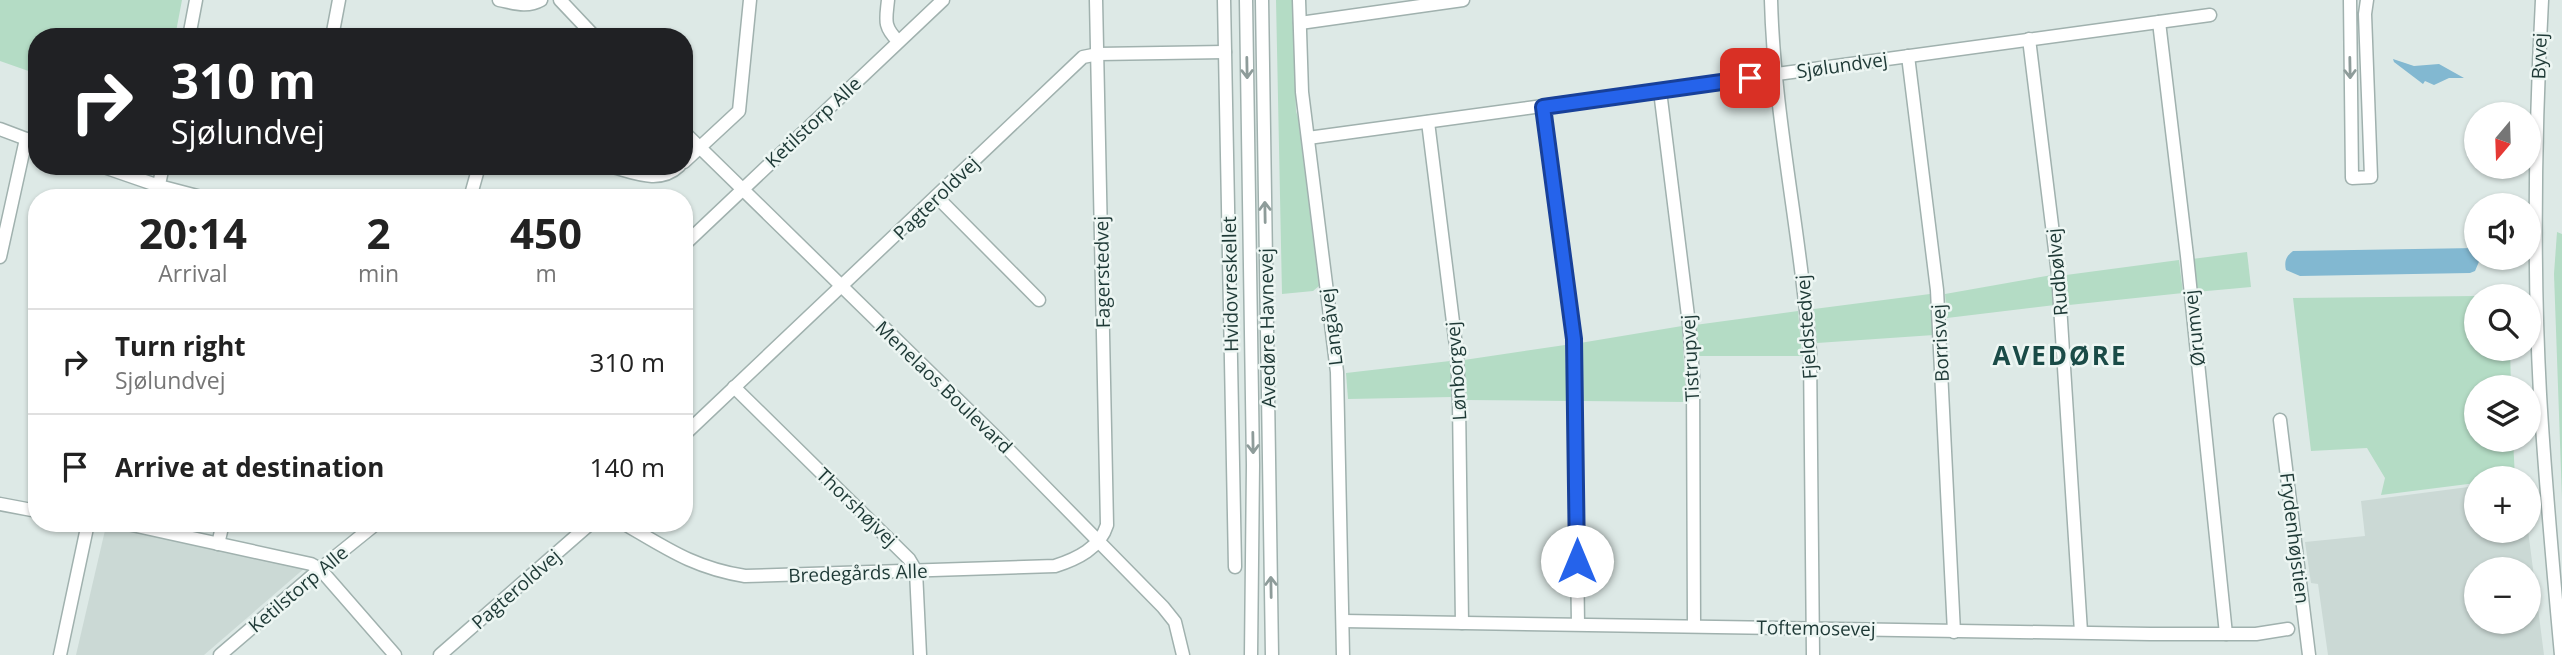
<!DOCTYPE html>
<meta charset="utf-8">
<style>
body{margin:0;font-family:"Open Sans",sans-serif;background:#f6f6f6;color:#222;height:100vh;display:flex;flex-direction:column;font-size:26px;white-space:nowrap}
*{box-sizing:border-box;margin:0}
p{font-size:23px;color:#767676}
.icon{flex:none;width:38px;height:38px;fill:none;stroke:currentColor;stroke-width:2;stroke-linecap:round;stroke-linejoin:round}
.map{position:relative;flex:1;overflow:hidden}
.details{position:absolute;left:28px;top:189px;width:665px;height:343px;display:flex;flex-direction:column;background:#fff;border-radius:28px;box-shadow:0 2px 5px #0004}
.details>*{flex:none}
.top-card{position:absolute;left:28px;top:28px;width:665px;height:147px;border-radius:28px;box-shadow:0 2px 5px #0004;background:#202124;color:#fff;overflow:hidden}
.needle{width:46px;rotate:199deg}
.controls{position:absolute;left:2464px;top:102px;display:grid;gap:14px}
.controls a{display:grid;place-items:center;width:77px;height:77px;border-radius:50%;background:#fff;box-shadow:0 2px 5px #0004;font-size:35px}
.pin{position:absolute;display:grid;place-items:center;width:60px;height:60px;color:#fff;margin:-30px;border-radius:14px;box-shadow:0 4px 10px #0006}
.me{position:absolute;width:77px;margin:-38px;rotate:0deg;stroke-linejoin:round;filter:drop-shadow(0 0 5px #0008)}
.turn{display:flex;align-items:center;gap:24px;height:147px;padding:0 28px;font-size:32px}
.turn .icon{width:91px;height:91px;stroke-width:2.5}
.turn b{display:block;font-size:49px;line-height:60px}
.eta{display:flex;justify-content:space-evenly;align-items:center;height:119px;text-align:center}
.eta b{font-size:42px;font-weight:700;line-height:49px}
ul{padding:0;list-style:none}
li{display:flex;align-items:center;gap:21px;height:105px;padding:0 28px;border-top:2px solid #e0e0e0}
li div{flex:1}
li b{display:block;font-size:26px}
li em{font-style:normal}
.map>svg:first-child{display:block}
.built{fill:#cbd9d5;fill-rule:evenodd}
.green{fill:#b4dcc5}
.water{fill:#82b8d1}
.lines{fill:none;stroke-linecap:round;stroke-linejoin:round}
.minor-casing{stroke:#a0b1ae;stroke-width:15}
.minor{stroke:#fff;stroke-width:12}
.oneway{stroke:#8e9c9a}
.route-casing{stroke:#184099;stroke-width:18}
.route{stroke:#2563eb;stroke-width:12}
.labels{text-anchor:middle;stroke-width:5;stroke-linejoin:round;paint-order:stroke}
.street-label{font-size:19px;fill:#1e3936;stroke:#edf6f3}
.district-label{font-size:26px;font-weight:bold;letter-spacing:2px;fill:#1a4b47;stroke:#edf6f3}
</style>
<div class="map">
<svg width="2562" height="655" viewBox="0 0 2562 655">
<rect width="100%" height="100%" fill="#dde9e6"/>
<g class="built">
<path d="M2476 486V530H2528L2544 655H2328L2318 584 2311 583 2305 542 2365 536 2361 501ZM2476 569H2529V621H2476Z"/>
<polygon points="106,526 306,567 204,655 76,655"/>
</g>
<g class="green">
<polygon points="0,0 182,0 175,37 37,37 37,74 0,61"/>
<polygon points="1276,0 1293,0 1296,111 1298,118 1319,286 1313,291 1282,294"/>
<polygon points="2557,232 2562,234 2562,499 2554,274"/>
<polygon points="2247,252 2251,287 2196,292 2192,259"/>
<polygon points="2179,260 2183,293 2069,305 2066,275"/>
<polygon points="2052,275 2055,305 1947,318 1945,294"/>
<polygon points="1930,294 1934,335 1817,343 1814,309"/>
<polygon points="2476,296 2476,348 2510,348 2511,387 2476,387 2476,439 2513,439 2515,478 2476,478 2476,483 2381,495 2385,478 2367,448 2311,451 2293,298"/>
<polygon points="1798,311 1802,356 1698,356 1695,325"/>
<polygon points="1682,326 1686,402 1581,401 1580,343"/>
<polygon points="1565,345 1567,401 1466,400 1464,360"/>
<polygon points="1450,361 1452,397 1348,399 1346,373"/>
</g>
<g class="water">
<polygon points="2393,59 2414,66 2439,64 2464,78 2449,78 2434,85 2425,81 2423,84 2394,62"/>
<path d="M2476 248V257H2481L2475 271 2470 273 2300 276 2286 270C2284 262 2286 256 2293 251Z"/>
</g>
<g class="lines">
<g class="minor-casing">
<g id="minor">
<path d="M499 0C514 3 527 8 541 0"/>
<polyline points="560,0 595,37"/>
<path d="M888 0C886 20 883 26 898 41"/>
<polyline points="1224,0 1235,567"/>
<polyline points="1246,0 1253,465 1251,655"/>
<polyline points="1262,0 1272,655"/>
<polyline points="1299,0 1302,92 1337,372 1343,655"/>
<path d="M1771 0C1774 117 1801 235 1810 352L1813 655"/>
<polyline points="2350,0 2352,178 2371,177 2365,14 2367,0"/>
<path d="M2542 0C2535 131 2533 263 2540 394 2545 481 2553 568 2561 655"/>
<polyline points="2159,22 2187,256 2226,634"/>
<polyline points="1300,23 1463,0"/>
<polyline points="189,37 196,0"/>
<polyline points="332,37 339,0"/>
<polyline points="2029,39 2058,274 2081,632"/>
<polyline points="1908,56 1937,290 1954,632"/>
<polyline points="1660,91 1689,324 1693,374 1694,626"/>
<polyline points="1543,107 1574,339 1578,624"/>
<polyline points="1428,122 1457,354 1459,403 1462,623"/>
<polyline points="0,129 37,143"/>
<polyline points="684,132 998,439 1163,607 1175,622 1183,655"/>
<polyline points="1308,138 2210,15"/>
<polyline points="684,162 739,111 750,0"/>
<polyline points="101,166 159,186 205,198"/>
<path d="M609 166C633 172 659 185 679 166"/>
<polyline points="937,197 1039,300"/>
<polyline points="156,198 163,166"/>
<polyline points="470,198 479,166"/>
<polyline points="684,245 943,0"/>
<polyline points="0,257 26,139"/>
<polyline points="734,387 909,559 916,571 920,655"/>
<polyline points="2280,420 2309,655"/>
<polyline points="684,435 1083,57 1098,54 1225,52"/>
<polyline points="0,504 37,511"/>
<polyline points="123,523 311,564 320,569 395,655"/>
<path d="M623 523C666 548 694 568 745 576L1055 566C1077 559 1100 548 1107 525L1096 0"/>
<polyline points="218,544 223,523"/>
<polyline points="1343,621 2150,634 2256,634 2288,629"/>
<polyline points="60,655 88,523"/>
<polyline points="220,655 320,569 377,523"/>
<polyline points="440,655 591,523"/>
</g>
</g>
<use href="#minor" class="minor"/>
</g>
<defs><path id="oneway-shaft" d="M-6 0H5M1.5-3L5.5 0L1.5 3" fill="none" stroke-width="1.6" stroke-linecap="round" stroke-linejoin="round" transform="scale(1.75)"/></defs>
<g class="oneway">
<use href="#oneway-shaft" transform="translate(1247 68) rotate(89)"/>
<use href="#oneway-shaft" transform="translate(2350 68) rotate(89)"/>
<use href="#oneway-shaft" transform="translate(1265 212) rotate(-91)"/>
<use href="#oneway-shaft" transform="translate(1253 443) rotate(89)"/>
<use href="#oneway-shaft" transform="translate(1271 587) rotate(-91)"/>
</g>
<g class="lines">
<g class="route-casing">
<polyline id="route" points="1577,561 1574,339 1543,107 1750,78"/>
</g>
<use href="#route" class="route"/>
</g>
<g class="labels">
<g class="street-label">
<text transform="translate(2539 56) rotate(-88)" y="7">Byvej</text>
<text transform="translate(1842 65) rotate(-8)" y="7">Sjølundvej</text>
<text transform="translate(813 122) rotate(-43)" y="7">Ketilstorp Alle</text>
<text transform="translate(936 198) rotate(-44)" y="7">Pagteroldvej</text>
<text transform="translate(1102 272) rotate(-91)" y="7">Fagerstedvej</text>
<text transform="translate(2057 272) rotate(-95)" y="7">Rudbølvej</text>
<text transform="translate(1230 284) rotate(-91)" y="7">Hvidovreskellet</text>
<text transform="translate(1331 327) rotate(-97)" y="7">Langåvej</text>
<text transform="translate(1806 327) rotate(-94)" y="7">Fjeldstedvej</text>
<text transform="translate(1267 328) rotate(-91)" y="7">Avedøre Havnevej</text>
<text transform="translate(2194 328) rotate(-96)" y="7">Ørumvej</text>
<text transform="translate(1940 343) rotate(-93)" y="7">Borrisvej</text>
<text transform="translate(1690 358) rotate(-93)" y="7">Tistrupvej</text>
<text transform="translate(1456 371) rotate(-94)" y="7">Lønborgvej</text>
<text transform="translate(944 387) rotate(44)" y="7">Menelaos Boulevard</text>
<text transform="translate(857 507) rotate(44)" y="7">Thorshøjvej</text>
<text transform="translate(2295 538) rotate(83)" y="7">Frydenhøjstien</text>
<text transform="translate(858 573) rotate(-2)" y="7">Bredegårds Alle</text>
<text transform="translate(298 589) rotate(-40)" y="7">Ketilstorp Alle</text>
<text transform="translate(516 589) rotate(-41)" y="7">Pagteroldvej</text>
<text transform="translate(1816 628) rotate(1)" y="7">Toftemosevej</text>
</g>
<g class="district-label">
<text x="2060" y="365">AVEDØRE</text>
</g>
</g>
</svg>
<div class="controls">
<a><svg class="needle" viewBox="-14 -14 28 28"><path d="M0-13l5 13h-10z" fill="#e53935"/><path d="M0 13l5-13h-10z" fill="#767676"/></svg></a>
<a><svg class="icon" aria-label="sound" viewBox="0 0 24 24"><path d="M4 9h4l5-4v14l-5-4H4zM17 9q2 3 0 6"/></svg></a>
<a><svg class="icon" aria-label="search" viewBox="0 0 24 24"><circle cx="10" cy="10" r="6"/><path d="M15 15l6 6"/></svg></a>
<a><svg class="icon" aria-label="layers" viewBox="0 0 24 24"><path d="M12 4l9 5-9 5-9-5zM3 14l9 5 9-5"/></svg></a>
<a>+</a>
<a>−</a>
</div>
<div class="pin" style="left:1750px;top:78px;background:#d93025"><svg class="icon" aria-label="arrive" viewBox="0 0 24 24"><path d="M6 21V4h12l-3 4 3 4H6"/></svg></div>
<svg class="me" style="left:1577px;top:561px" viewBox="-20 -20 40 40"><circle r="19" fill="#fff"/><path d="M0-13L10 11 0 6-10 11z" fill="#2563eb"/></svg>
<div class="top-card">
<div class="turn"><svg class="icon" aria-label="right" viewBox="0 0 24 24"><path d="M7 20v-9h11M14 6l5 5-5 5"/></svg><div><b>310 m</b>Sjølundvej</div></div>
</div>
<section class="details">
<div class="eta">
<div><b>20:14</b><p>Arrival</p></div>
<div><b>2</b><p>min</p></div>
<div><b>450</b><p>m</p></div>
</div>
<ul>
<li><svg class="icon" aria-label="right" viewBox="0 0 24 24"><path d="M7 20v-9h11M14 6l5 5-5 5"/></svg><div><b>Turn right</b><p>Sjølundvej</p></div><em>310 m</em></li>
<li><svg class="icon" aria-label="arrive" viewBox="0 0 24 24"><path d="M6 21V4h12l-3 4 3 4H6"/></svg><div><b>Arrive at destination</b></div><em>140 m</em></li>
</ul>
</section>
</div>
